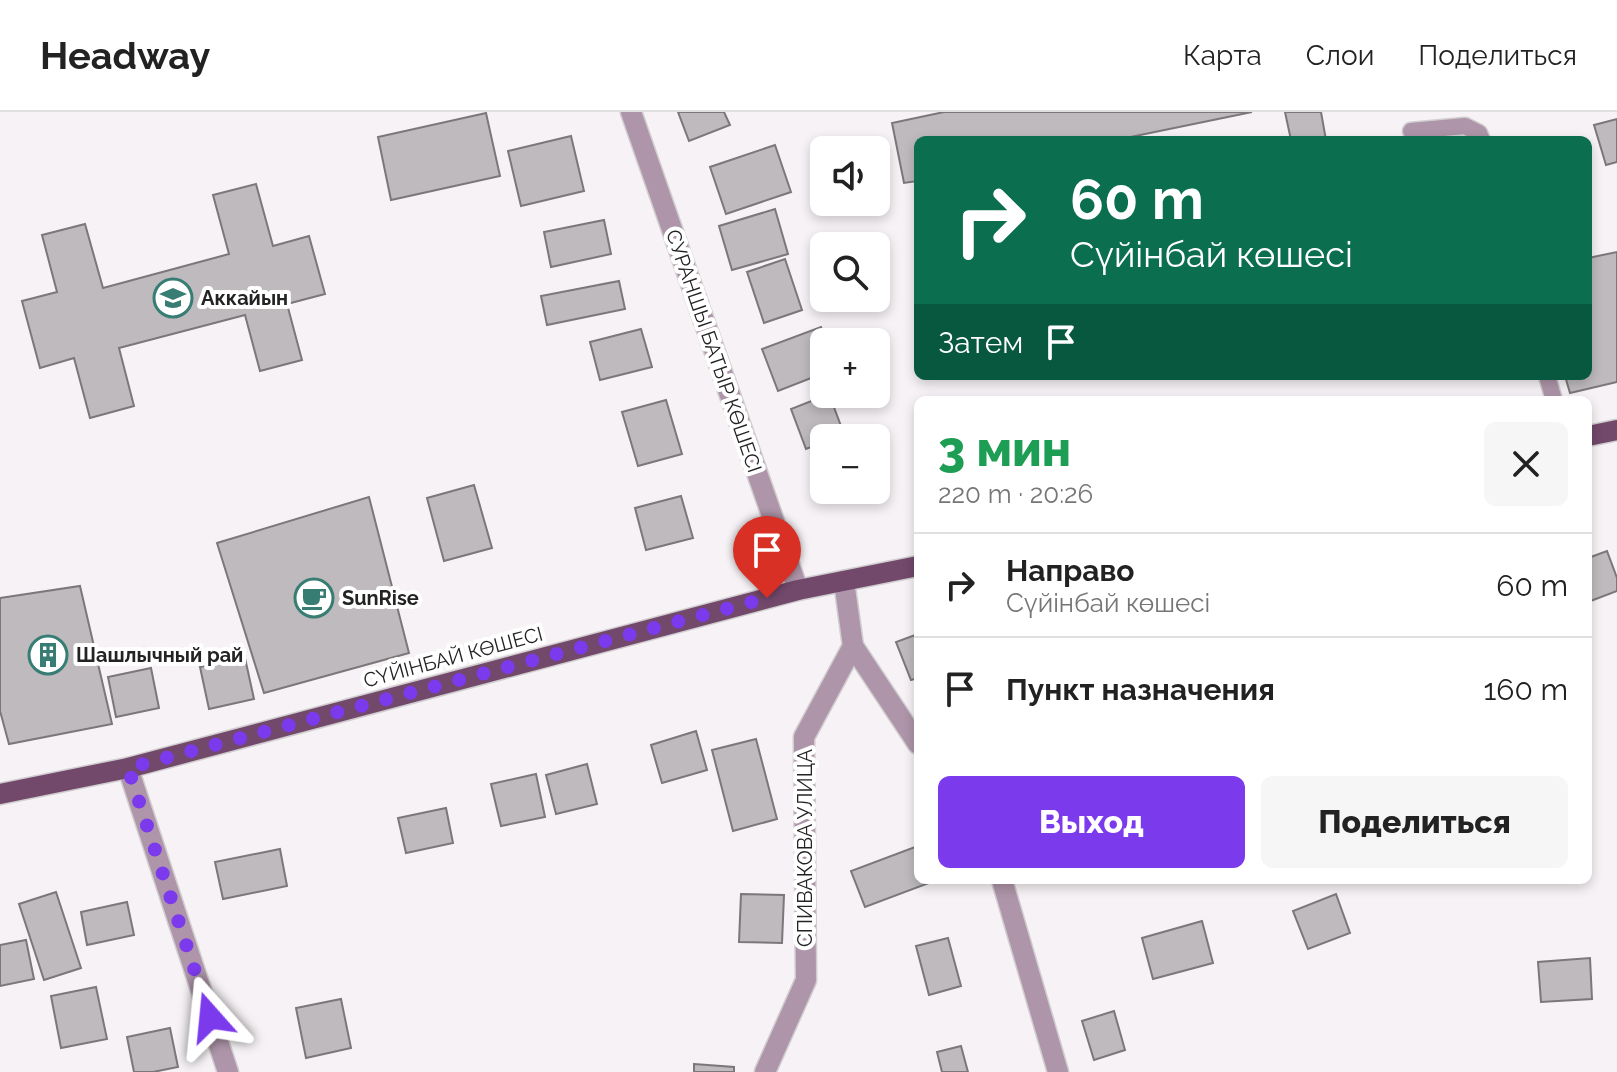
<!DOCTYPE html>
<html lang="ru">
<meta charset="utf-8">
<style>
body{margin:0;font-family:Raleway,sans-serif;background:#f6f6f6;color:#222;height:100vh;display:flex;flex-direction:column;font-size:30px;white-space:nowrap}
*{box-sizing:border-box;margin:0}
p{font-size:26px;color:#767676}
.icon{flex:none;width:44px;height:44px;fill:none;stroke:currentColor;stroke-width:2;stroke-linecap:round;stroke-linejoin:round}
.map{position:relative;flex:1;overflow:hidden}
.side{position:absolute;left:914px;top:284px;width:678px;height:488px;display:flex;flex-direction:column;background:#fff;border-radius:12px;box-shadow:0 4px 12px #0003}
.side>*{flex:none}
.hud{position:absolute;left:914px;top:24px;width:678px;height:244px;border-radius:12px;box-shadow:0 4px 12px #0003;background:#0b6e4f;color:#fff;overflow:hidden}
.fabs{position:absolute;left:810px;top:24px;display:grid;gap:16px}
.fabs a{display:grid;place-items:center;width:80px;height:80px;border-radius:12px;background:#fff;box-shadow:0 4px 12px #0003;font-size:40px}
.pin{position:absolute;display:grid;place-items:center;width:68px;height:68px;color:#fff;margin:-82px -34px;border-radius:50% 50% 50% 0;rotate:-45deg;box-shadow:0 0 8px #0007}
.pin .icon{rotate:45deg}
.me{position:absolute;width:88px;margin:-44px;rotate:342deg;stroke-linejoin:round;filter:drop-shadow(0 0 6px #0008)}
.turn{display:flex;align-items:center;gap:28px;height:168px;padding:0 24px;font-size:36px}
.turn .icon{width:104px;height:104px;stroke-width:2.5}
.turn b{display:block;font-size:56px;line-height:68px}
.then{display:flex;align-items:center;height:76px;padding:0 24px;background:#0003;gap:16px;font-size:30px}
.round{display:grid;place-items:center;flex:none;width:84px;height:84px;border-radius:12px;background:#f6f6f6}
.summary{display:flex;align-items:center;justify-content:space-between;height:136px;padding:0 24px}
h1{font-size:48px;font-weight:800;line-height:60px;color:#1e9e55}
.action{display:flex;gap:16px;margin-top:auto;padding:16px 24px}
.action a{flex:1;height:92px;border-radius:12px;background:#7c3aed;color:#fff;font-size:32px;font-weight:800;line-height:92px;text-align:center}
.action a+a{background:#f6f6f6;color:#222}
ul{padding:0;list-style:none}
li{display:flex;align-items:center;gap:24px;height:104px;padding:0 24px;border-top:2px solid #e0e0e0}
li div{flex:1}
li b{display:block;font-size:30px}
li em{font-style:normal}
header{display:flex;align-items:center;gap:48px;box-sizing:border-box;height:112px;padding:0 40px;background:#fff;border-bottom:2px solid #e0e0e0}
header strong{font-size:38px}
nav{display:flex;gap:44px;margin-inline-start:auto;font-size:28px}
.map>svg:first-child{display:block}
.building{fill:#bebabd;stroke:#7b777a;stroke-width:2}
.lines{fill:none;stroke-linecap:round;stroke-linejoin:round}
.service-casing{stroke:#d0cdcf;stroke-width:19}
.minor-casing{stroke:#d0cdcf;stroke-width:23}
.primary-casing{stroke:#d0cdcf;stroke-width:23}
.service{stroke:#ae95a9;stroke-width:16}
.minor{stroke:#ae95a9;stroke-width:20}
.primary{stroke:#72486b;stroke-width:20}
.route{stroke:#7c3aed;stroke-width:14;stroke-dasharray:0 25.2}
.labels{text-anchor:middle;stroke-width:8;stroke-linejoin:round;paint-order:stroke}
.poi-label{font-size:20px;font-weight:bold;fill:#242324;stroke:#fff;text-anchor:start}
.street-label{font-size:20px;fill:#242324;stroke:#fff}
</style>
<header>
<strong>Headway</strong>
<nav><a>Карта</a><a>Слои</a><a>Поделиться</a></nav>
</header>
<div class="map">
<svg width="1617" height="960" viewBox="0 0 1617 960">
<rect width="100%" height="100%" fill="#f6f2f5"/>
<g class="building">
<polygon points="678,0 724,0 730,13 689,29"/>
<polygon points="944,0 1252,0 1116,28 918,28 918,69 904,71 892,11"/>
<polygon points="1285,0 1321,0 1326,28 1291,28"/>
<polygon points="486,1 500,64 391,88 378,25"/>
<polygon points="1617,7 1617,50 1606,53 1594,13"/>
<polygon points="571,24 584,79 521,94 508,39"/>
<polygon points="775,33 791,80 726,102 710,55"/>
<polygon points="256,72 273,134 309,124 325,182 287,192 302,248 260,259 245,203 119,236 134,294 90,306 74,246 40,256 22,189 57,180 42,123 85,112 103,176 229,142 213,83"/>
<polygon points="775,97 788,142 732,158 719,114"/>
<polygon points="604,108 611,142 551,155 544,120"/>
<polygon points="1617,140 1617,270 1570,281 1565,264 1588,264 1588,146"/>
<polygon points="785,147 802,198 764,211 747,160"/>
<polygon points="619,169 625,197 547,213 541,184"/>
<polygon points="821,215 827,230 824,230 824,261 778,279 762,237"/>
<polygon points="641,217 652,255 600,268 590,230"/>
<polygon points="829,282 844,322 824,326 824,330 806,337 791,297"/>
<polygon points="666,288 682,342 638,354 622,300"/>
<polygon points="474,373 492,436 444,449 427,386"/>
<polygon points="681,384 693,426 646,438 635,396"/>
<polygon points="369,385 409,541 264,581 217,431"/>
<polygon points="1607,439 1617,466 1617,479 1588,490 1588,446"/>
<polygon points="80,474 112,612 9,632 0,599 0,486"/>
<polygon points="918,522 918,566 911,568 896,530"/>
<polygon points="245,546 254,587 209,597 200,555"/>
<polygon points="151,556 159,596 116,605 108,565"/>
<polygon points="696,619 707,658 662,671 651,633"/>
<polygon points="756,627 777,707 733,719 712,638"/>
<polygon points="587,652 597,692 556,702 546,663"/>
<polygon points="536,662 545,705 501,714 491,672"/>
<polygon points="446,696 453,731 406,741 398,706"/>
<polygon points="915,735 918,743 918,768 928,768 929,771 865,795 851,759"/>
<polygon points="280,737 287,774 223,787 215,750"/>
<polygon points="56,780 81,856 44,868 19,792"/>
<polygon points="741,782 784,783 782,831 739,830"/>
<polygon points="1336,782 1350,821 1308,837 1293,799"/>
<polygon points="127,790 134,823 87,833 81,800"/>
<polygon points="1202,809 1213,851 1153,867 1142,826"/>
<polygon points="948,826 961,874 929,883 916,834"/>
<polygon points="26,828 34,867 0,874 0,833"/>
<polygon points="1590,846 1592,887 1541,890 1538,850"/>
<polygon points="96,875 107,927 61,936 51,884"/>
<polygon points="341,887 351,936 306,946 296,896"/>
<polygon points="1114,899 1125,938 1094,948 1082,909"/>
<polygon points="170,916 178,955 153,960 134,960 127,925"/>
<polygon points="961,934 968,960 942,960 937,940"/>
<polygon points="694,952 734,955 734,960 694,960"/>
</g>
<g class="lines">
<g class="service-casing">
<g id="service">
<polyline points="1411,19 1465,14 1479,21 1482,28"/>
<polyline points="1547,264 1554,288"/>
</g>
</g>
<g class="minor-casing">
<g id="minor">
<polyline points="631,0 798,478"/>
<polyline points="853,534 918,632"/>
<polyline points="128,656 228,960"/>
<polyline points="1002,768 1058,960"/>
<polyline points="765,960 806,868 804,625 853,534 844,469"/>
</g>
</g>
<g class="primary-casing">
<g id="primary">
<polyline points="1588,324 1617,318"/>
<polyline points="0,682 128,656 798,478 918,454"/>
</g>
</g>
<use href="#service" class="service"/>
<use href="#minor" class="minor"/>
<use href="#primary" class="primary"/>
</g>
<g class="lines">
<polyline class="route" points="210,905 128,656 767,486"/>
</g>
<defs>
<g id="school-ring" transform="scale(2)"><circle r="9.5" fill="#fff" stroke="#377d73" stroke-width="1.5"/><path d="M0-5L7-2L0 1L-7-2ZM-4 1L0 2.5L4 1V4Q0 6-4 4Z" fill="#377d73"/></g>
<g id="cafe-ring" transform="scale(2)"><circle r="9.5" fill="#fff" stroke="#377d73" stroke-width="1.5"/><path d="M-5.5-4.5H6V0H3Q3 3.5 0 3.5H-2.5Q-5.5 3.5-5.5 0ZM3-3.2v2h1.7v-2ZM-6 4.5H4V6H-6Z" fill="#377d73"/></g>
<g id="building-ring" transform="scale(2)"><circle r="9.5" fill="#fff" stroke="#377d73" stroke-width="1.5"/><path d="M-4-6H4V6H1V3H-1V6H-4ZM-2.5-4.3h1.7v1.8h-1.7ZM.8-4.3h1.7v1.8H.8ZM-2.5-1h1.7V.8h-1.7ZM.8-1h1.7V.8H.8Z" fill="#377d73"/></g>
</defs>
<g fill-rule="evenodd">
<use href="#school-ring" x="173" y="186"/>
<use href="#cafe-ring" x="314" y="486"/>
<use href="#building-ring" x="48" y="543"/>
</g>
<g class="labels">
<g class="poi-label">
<text x="201" y="193">Аккайын</text>
<text x="342" y="493">SunRise</text>
<text x="76" y="550">Шашлычный рай</text>
</g>
<g class="street-label">
<text transform="translate(714 239) rotate(71)" y="7">СУРАНШЫ БАТЫР КӨШЕСІ</text>
<text transform="translate(453 545) rotate(-15)" y="7">СҮЙІНБАЙ КӨШЕСІ</text>
<text transform="translate(805 736) rotate(-90)" y="7">СПИВАКОВА УЛИЦА</text>
</g>
</g>
</svg>
<div class="fabs">
<a><svg class="icon" aria-label="sound" viewBox="0 0 24 24"><path d="M4 9h4l5-4v14l-5-4H4zM17 9q2 3 0 6"/></svg></a>
<a><svg class="icon" aria-label="search" viewBox="0 0 24 24"><circle cx="10" cy="10" r="6"/><path d="M15 15l6 6"/></svg></a>
<a>+</a>
<a>−</a>
</div>
<div class="pin" style="left:767px;top:486px;background:#d93025"><svg class="icon" aria-label="arrive" viewBox="0 0 24 24"><path d="M6 21V4h12l-3 4 3 4H6"/></svg></div>
<svg class="me" style="left:210px;top:905px" viewBox="-20 -20 40 40"><path d="M0-17L14 15 0 8-14 15z" fill="#7c3aed" stroke="#fff" stroke-width="4"/></svg>
<div class="hud">
<div class="turn"><svg class="icon" aria-label="right" viewBox="0 0 24 24"><path d="M7 20v-9h11M14 6l5 5-5 5"/></svg><div><b>60 m</b>Сүйінбай көшесі</div></div>
<div class="then">Затем<svg class="icon" aria-label="arrive" viewBox="0 0 24 24"><path d="M6 21V4h12l-3 4 3 4H6"/></svg></div>
</div>
<section class="side">
<div class="summary"><div><h1>3 мин</h1><p>220 m · 20:26</p></div><a class="round"><svg class="icon" aria-label="close" viewBox="0 0 24 24"><path d="M6 6l12 12M18 6L6 18"/></svg></a></div>
<ul>
<li><svg class="icon" aria-label="right" viewBox="0 0 24 24"><path d="M7 20v-9h11M14 6l5 5-5 5"/></svg><div><b>Направо</b><p>Сүйінбай көшесі</p></div><em>60 m</em></li>
<li><svg class="icon" aria-label="arrive" viewBox="0 0 24 24"><path d="M6 21V4h12l-3 4 3 4H6"/></svg><div><b>Пункт назначения</b></div><em>160 m</em></li>
</ul>
<div class="action"><a>Выход</a><a>Поделиться</a></div>
</section>
</div>
